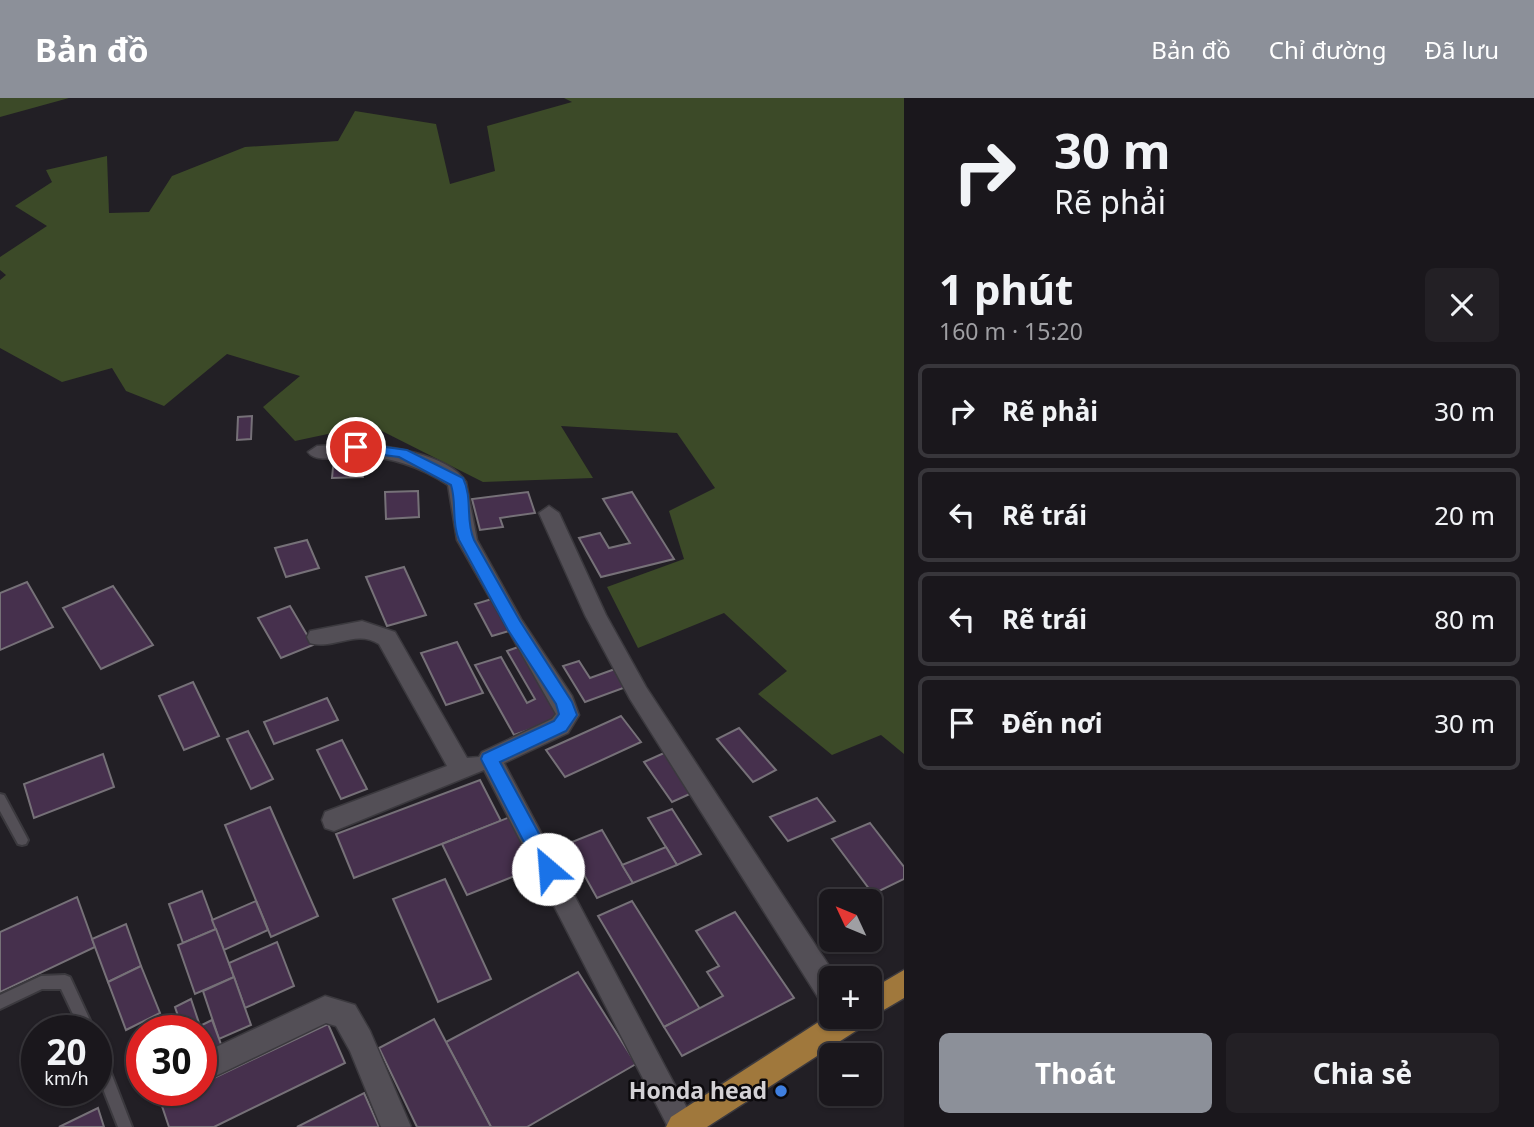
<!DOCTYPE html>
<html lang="vi">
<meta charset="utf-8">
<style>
body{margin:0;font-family:"Noto Sans",sans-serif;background:#232025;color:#f1f3f6;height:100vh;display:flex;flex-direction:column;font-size:26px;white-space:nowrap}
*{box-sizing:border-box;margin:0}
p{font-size:23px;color:#9f9fa3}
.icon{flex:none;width:38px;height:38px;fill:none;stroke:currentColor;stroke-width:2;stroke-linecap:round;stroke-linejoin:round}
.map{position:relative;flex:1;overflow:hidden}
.sheet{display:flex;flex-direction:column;background:#1a171c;width:630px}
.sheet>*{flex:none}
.guide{background:#1a171c;color:#f1f3f6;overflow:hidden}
.needle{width:46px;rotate:314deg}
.tools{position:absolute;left:819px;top:791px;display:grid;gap:14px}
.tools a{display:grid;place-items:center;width:63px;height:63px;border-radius:10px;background:#1a171c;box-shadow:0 2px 5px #0004,0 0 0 2px #38363b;font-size:35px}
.speed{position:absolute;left:21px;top:917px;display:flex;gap:14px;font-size:35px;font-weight:700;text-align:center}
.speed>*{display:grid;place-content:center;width:91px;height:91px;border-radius:50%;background:#1a171c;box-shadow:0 2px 5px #0004,0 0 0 2px #38363b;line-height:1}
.speed small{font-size:18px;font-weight:400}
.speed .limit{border:10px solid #d22;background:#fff;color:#111}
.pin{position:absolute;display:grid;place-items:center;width:60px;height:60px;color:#fff;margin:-30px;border:4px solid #fff;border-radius:50%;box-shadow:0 2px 7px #0007}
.me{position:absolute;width:77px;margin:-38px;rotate:333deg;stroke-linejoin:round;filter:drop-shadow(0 0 5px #0008)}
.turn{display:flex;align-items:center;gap:24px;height:147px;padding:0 35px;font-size:32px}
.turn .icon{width:91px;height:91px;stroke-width:2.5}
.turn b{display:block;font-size:49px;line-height:60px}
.round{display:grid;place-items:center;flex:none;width:74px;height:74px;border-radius:10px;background:#232025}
.head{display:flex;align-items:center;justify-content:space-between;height:119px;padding:0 35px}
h1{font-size:42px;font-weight:700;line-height:52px}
.primary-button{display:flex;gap:14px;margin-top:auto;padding:14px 35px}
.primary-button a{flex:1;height:80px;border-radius:10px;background:#8c9099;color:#fff;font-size:28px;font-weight:700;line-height:80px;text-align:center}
.primary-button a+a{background:#232025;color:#f1f3f6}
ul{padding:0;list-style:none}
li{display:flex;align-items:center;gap:21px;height:94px;margin:0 14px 10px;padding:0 21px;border:4px solid #38363b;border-radius:10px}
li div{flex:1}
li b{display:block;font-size:26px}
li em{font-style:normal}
header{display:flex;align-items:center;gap:42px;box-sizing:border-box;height:98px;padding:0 35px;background:#8c9099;color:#fff}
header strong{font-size:33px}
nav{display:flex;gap:38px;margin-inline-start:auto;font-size:24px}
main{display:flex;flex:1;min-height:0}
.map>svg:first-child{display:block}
.forest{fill:#3c4a28}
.building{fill:#46304d;stroke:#767178;stroke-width:2}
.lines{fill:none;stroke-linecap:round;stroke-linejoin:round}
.service-casing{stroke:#3b393e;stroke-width:4}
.minor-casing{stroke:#3b393e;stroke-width:3}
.trunk-casing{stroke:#3b393e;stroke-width:3}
.service{fill:#534f56;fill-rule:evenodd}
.minor{fill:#534f56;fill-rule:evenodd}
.trunk{fill:#a0783c;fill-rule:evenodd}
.route{fill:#1a73e8;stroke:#114b97;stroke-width:2}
.shop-dot{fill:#3f7fe0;stroke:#0b090c;stroke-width:2.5}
.labels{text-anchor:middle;stroke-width:5;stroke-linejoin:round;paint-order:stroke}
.near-poi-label{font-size:23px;font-weight:bold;fill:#d3d1d5;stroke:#0b090c;text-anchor:end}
</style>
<header>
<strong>Bản đồ</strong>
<nav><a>Bản đồ</a><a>Chỉ đường</a><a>Đã lưu</a></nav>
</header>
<main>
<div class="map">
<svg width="904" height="1029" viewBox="0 0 904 1029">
<rect width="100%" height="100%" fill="#221f25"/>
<g class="forest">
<polygon points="0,0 69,0 0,19"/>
<polygon points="564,0 904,0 904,656 881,637 832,657 758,596 787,573 724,515 638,550 607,489 684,461 669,413 715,390 677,335 561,328 593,380 483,384 370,327 295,343 263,309 300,278 227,256 164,308 126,293 112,270 62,284 0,250 0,182 6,177 0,172 0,159 47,128 15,108 52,84 46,72 107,58 109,115 149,114 172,78 245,49 338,43 355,13 436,26 450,86 495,73 487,28 572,4"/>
</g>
<g class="building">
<polygon points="252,318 251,341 237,342 238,319"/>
<polygon points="334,360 364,360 363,379 332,380"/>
<polygon points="418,393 419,419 386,421 385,394"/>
<polygon points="528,394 535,415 500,420 503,429 480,432 472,401"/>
<polygon points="632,394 674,461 601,479 579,440 600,435 609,450 630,445 603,401"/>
<polygon points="307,442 319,470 286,479 275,450"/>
<polygon points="404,469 426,517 387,528 366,479"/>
<polygon points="27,484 53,529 0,552 0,495"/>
<polygon points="113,488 153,547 101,571 63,510"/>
<polygon points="492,501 509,533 492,538 475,506"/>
<polygon points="290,508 313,547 281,560 258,520"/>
<polygon points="457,544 483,595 446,607 421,555"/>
<polygon points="521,548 563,620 514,637 475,567 501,559 527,605 535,601 507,553"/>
<polygon points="579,563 590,580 615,571 626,589 585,604 563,568"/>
<polygon points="193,584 219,638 184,652 159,598"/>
<polygon points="327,600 338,622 274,646 264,624"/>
<polygon points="621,618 641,644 565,679 546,652"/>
<polygon points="739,630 776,672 753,684 717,641"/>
<polygon points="248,633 273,681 251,691 227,641"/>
<polygon points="342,642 367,691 341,701 317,652"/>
<polygon points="664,655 692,695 672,704 644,664"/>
<polygon points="103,656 114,689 34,720 24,686"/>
<polygon points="480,682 501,723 354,780 336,736"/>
<polygon points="817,700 835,723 788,743 770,719"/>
<polygon points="270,709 318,818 271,839 225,727"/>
<polygon points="672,711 701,756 677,767 648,720"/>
<polygon points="510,719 537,769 467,797 442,746"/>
<polygon points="870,725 904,769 904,781 873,796 832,741"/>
<polygon points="602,732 633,785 597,800 567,746"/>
<polygon points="666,749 677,767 633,785 622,767"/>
<polygon points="445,781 491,881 438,904 393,801"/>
<polygon points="202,793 216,831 183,845 169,806"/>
<polygon points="77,799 95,849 0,894 0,834"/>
<polygon points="256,803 268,832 224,852 212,822"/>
<polygon points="632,803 700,911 664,929 598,818"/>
<polygon points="735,814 794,900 682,958 664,929 723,898 707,874 719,868 696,833"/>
<polygon points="126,826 141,868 108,884 92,841"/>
<polygon points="216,831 234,879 195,896 178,847"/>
<polygon points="277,844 294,888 245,910 229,865"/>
<polygon points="141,868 160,915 126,932 108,884"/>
<polygon points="578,874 636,966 527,1029 491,1029 446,944"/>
<polygon points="234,879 251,927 219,941 203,893"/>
<polygon points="191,901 200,928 212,922 222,949 201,958 201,933 183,933 175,909"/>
<polygon points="434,921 446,944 491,1029 417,1029 379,950"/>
<polygon points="328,926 345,965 214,1029 169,1029 161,1005 188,992 201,992 201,986"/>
<polygon points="364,995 379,1029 297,1029"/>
<polygon points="98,1010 104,1029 59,1029"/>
</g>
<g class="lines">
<g class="service-casing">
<g id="service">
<polygon points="0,696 4,697 26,738 28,742 26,746 22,747 18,746 0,713"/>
<polygon points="65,877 70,879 95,933 81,933 61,891 42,891 0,911 0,897 41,878"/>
<polygon points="96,947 101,949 132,1029 118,1029 96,973"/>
</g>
</g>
<g class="minor-casing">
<g id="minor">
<path d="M355 346C385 347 449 356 466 384L477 442 521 521 572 598 579 617 568 635 504 665 697 1029H668L484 672 334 733 325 730 322 722 325 714 447 668 379 546C356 531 334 552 310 545L307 539 310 533 362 523 395 534 467 660 479 659 482 654 552 621 556 616 457 442 448 387C419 368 390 358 355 358 342 358 316 366 308 354L317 348Z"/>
<polygon points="549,408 559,415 606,517 646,589 837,880 831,880 831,908 821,904 630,601 585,517 539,415"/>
<polygon points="325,898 355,907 370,933 411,1029 381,1029 350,953 336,928 326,925 201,985 201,956"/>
</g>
</g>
<g class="trunk-casing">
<g id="trunk">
<polygon points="904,872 904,900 870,920 866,919 870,919 870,892"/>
<polygon points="831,916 866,919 862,929 707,1029 666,1029 671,1019"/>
</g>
</g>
<use href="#service" class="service"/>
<use href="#minor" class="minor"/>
<use href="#trunk" class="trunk"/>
</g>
<path class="route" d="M356 345 407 352 463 380C473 401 465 422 474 442L520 523 572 604 577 617 566 633 500 664 555 765 558 771 555 777 548 780 541 777 481 661 483 656 554 623 559 616 556 606 508 532 459 442C451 424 457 405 451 387L399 359 352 353V346Z"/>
<circle class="shop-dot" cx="781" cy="993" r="7"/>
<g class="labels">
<g class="near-poi-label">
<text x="767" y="1001">Honda head</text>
</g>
</g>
</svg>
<div class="tools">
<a><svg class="needle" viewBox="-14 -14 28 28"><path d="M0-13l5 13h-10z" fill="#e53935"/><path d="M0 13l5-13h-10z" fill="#9f9fa3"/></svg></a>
<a>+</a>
<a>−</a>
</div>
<div class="speed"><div>20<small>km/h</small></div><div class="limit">30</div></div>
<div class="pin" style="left:356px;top:349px;background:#d93025"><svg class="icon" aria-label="arrive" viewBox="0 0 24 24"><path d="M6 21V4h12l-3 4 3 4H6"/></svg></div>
<svg class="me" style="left:548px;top:771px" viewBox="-20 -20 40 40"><circle r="19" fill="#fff"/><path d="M0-13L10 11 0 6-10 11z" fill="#1a73e8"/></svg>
</div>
<section class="sheet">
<div class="guide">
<div class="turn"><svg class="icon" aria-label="right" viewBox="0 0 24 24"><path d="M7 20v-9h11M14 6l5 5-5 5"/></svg><div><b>30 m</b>Rẽ phải</div></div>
</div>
<div class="head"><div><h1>1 phút</h1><p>160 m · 15:20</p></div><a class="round"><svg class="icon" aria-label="close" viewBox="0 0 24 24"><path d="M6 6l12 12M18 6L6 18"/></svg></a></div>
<ul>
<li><svg class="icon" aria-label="right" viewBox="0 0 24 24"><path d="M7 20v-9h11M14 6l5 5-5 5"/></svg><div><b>Rẽ phải</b></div><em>30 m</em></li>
<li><svg class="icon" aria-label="left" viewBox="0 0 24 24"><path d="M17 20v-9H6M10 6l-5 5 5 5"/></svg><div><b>Rẽ trái</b></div><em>20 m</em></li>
<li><svg class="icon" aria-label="left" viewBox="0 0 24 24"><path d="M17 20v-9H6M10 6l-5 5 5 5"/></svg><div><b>Rẽ trái</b></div><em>80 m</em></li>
<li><svg class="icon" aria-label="arrive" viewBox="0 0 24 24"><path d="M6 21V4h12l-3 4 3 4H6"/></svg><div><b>Đến nơi</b></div><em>30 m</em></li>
</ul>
<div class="primary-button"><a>Thoát</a><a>Chia sẻ</a></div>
</section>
</main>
